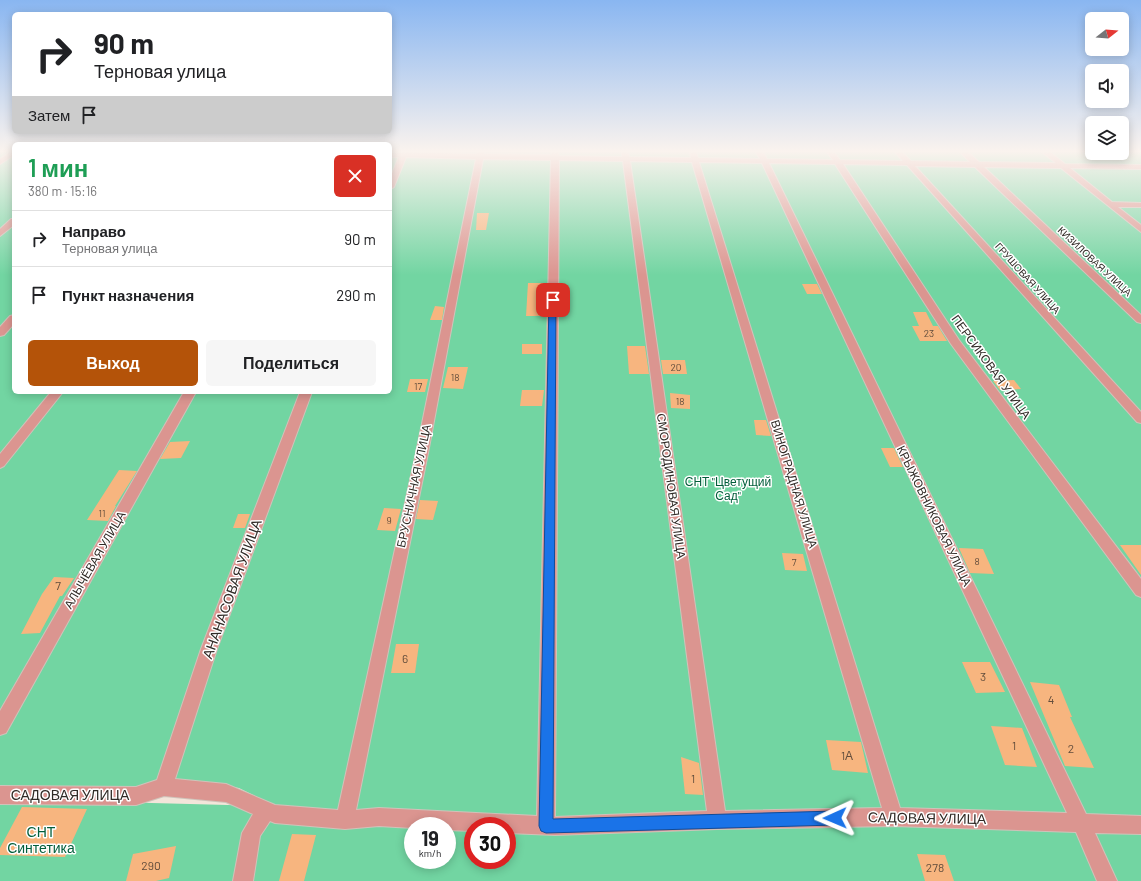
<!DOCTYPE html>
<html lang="ru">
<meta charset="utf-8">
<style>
body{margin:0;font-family:Barlow,sans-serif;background:#f6f6f6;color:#202124;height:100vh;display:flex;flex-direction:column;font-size:15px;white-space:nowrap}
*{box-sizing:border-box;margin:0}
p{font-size:13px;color:#757577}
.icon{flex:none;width:22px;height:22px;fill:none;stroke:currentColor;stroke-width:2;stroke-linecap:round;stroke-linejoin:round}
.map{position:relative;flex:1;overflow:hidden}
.side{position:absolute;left:12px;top:142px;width:380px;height:252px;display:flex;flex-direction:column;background:#fff;border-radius:6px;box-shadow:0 2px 10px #0003}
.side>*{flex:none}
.top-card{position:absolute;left:12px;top:12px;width:380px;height:122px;border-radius:6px;box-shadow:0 2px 10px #0003;background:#fff;color:#202124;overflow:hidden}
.needle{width:26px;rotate:73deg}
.fabs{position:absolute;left:1085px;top:12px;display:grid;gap:8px}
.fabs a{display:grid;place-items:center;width:44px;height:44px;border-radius:6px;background:#fff;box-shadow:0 2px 10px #0003;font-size:20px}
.speed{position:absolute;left:404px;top:817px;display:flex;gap:8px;font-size:20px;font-weight:700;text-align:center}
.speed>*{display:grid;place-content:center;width:52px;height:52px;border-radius:50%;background:#fff;box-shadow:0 2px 10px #0003;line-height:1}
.speed small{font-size:10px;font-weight:400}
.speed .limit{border:6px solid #d22;background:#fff;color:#111}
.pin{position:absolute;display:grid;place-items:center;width:34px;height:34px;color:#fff;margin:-17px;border-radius:8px;box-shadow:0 2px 6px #0006}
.me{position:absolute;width:44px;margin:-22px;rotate:269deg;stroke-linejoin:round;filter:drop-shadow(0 0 3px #0008)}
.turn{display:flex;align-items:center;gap:14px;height:84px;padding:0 16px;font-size:18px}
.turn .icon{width:52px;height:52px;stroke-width:2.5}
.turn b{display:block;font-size:28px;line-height:34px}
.then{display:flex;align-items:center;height:38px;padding:0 16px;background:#0003;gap:8px;font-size:15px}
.round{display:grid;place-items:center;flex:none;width:42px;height:42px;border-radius:6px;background:#f6f6f6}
.overview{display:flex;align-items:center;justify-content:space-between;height:68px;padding:0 16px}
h1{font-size:24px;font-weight:600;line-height:30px;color:#1e9e55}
.button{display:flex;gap:8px;margin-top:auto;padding:8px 16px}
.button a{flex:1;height:46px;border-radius:6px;background:#b45309;color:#fff;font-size:16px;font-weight:600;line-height:46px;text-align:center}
.button a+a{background:#f6f6f6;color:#202124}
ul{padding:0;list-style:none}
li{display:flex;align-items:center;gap:12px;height:56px;padding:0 16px;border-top:1px solid #e0e0e0}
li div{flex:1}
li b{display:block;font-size:15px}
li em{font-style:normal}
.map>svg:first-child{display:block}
.green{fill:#72d5a2;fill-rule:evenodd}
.building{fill:#f7b57f}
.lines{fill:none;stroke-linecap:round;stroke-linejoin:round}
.minor-casing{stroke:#d0c3ba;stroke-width:2}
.minor{fill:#db9590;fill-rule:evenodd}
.route{fill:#1a73e8;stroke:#114b97}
.labels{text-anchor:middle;stroke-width:3;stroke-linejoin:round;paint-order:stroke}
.far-street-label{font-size:10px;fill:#302a26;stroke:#fff}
.number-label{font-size:10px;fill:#624d3c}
.street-label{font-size:12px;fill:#302a26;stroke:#fff}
.park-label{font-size:12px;fill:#035e3b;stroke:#fff}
.near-number-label{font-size:12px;fill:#624d3c}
.near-street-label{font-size:14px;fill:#302a26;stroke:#fff}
.near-park-label{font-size:14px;fill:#035e3b;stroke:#fff}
</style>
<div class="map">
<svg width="1141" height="881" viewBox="0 0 1141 881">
<rect width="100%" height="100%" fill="#f3e5da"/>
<path class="green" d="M0 152H14V392H390V152H1092V153L1141 152V881H1100L1074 827 1097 881H0V799L263 806 261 799 239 788 195 781 123 789H0ZM413 826H447V860H413ZM473 826H507V860H473Z"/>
<g class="building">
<polygon points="477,213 489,213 486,230 476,230"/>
<polygon points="528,283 546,283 546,316 526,316"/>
<polygon points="802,284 817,284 822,294 807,294"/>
<polygon points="435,306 444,307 442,320 430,320"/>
<polygon points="913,312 926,312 933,326 938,326 947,341 920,341 912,326 919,326"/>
<rect x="522" y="344" width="20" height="10"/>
<polygon points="627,346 645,346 649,374 629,374"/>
<polygon points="661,360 685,360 687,374 663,374"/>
<polygon points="448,367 468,367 463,389 443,388"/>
<polygon points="410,379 428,379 425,392 407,392"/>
<polygon points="1014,380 1021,389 1000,390 993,381"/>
<polygon points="522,390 544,390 542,406 520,406"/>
<polygon points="670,393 690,395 690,409 671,408"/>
<polygon points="754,420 766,420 771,436 756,435"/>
<polygon points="190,441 181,458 160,459 170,442"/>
<polygon points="881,448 894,448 903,467 890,467"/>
<polygon points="119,470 137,471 115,506 116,506 108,521 87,520"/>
<polygon points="420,500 438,501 433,520 416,519"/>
<polygon points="384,508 401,509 395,531 377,530"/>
<polygon points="238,514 250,514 245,528 233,528"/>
<polygon points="1120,545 1141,545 1141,575"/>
<polygon points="959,548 983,549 994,574 970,573"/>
<polygon points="782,553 803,554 807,571 785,570"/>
<polygon points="54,577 74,578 62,596 60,596 40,633 21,634 42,594"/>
<polygon points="396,644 419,644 415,673 391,673"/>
<polygon points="962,662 990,662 1005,692 976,693"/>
<polygon points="1030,682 1059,685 1072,717 1070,717 1094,768 1065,766"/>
<polygon points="991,726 1022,728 1037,767 1005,765"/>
<polygon points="826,740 861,742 868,773 832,770"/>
<polygon points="681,757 699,763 703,795 685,794"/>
<polygon points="22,807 87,809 65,857 0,855 0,848"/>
<polygon points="292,834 316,835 304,881 279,881"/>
<polygon points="176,846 169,878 156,881 126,881 133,854"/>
<polygon points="917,854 945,855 954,881 925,881"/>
</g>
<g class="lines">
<g class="minor-casing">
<g id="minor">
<polygon points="10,152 14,152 14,155 0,164 0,159"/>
<path d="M402 152 477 154 478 152H484V154L551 155 552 152H558L559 156 622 157V152H628L629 157 691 158 690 152H696L698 158 760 159 756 152H763L767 159 833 160 827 152H834L840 160 903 161 895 152H902L911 161 970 162 960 152H968L979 162 1056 163 1042 152H1050L1065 164 1141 165V169L1070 168 1112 202 1141 203V207H1118L1141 225V232L1061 168 984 167 1141 315V323L1137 322 975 167 915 166 1141 412V423L1137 422 907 165 843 164 959 340 1141 579V597L1136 595 951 344 835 164 769 163 1086 814 1141 816V834L1095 833 1117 881H1097L1076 832 894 826 717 829 555 835 507 833V826H473V831L447 830V826H413V828L379 826 345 829 275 823 270 821 260 836 253 881H233L242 833 253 814 226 802 164 796 136 805 0 804V786L136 787 157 780 201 649 300 392H312L217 649 175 779 226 784 275 805 338 810 416 453 476 159 406 157 394 187 390 189V178L399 157H390V153H401ZM483 159 551 160 537 816 379 808 356 810 428 453ZM559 160 623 161 707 811 555 817ZM630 161 692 162 882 808 725 811ZM699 162 762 163 1067 813 900 808Z"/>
<polygon points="11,219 14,219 14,225 0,236 0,229"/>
<polygon points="14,315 14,324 4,335 0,336 0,327 10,316"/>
<polygon points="51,392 63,392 4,466 0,468 0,454"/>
<polygon points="184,392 196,392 6,733 0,735 0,711"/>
</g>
</g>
<use href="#minor" class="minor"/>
</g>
<linearGradient id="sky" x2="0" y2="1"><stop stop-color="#89b6f1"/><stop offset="0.55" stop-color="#faf3ee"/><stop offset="1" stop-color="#faf3ee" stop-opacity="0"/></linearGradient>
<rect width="1141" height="275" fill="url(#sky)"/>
<polygon class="route" points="553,298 556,300 553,819 835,811 840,813 842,818 840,823 835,825 546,833 541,831 539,826 549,300"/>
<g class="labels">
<g class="far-street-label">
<text transform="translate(1095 261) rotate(43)" y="4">КИЗИЛОВАЯ УЛИЦА</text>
<text transform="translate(1028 278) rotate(48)" y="4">ГРУШОВАЯ УЛИЦА</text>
</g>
<g class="number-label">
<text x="929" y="337">23</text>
<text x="676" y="371">20</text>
<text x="455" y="381">18</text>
<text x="418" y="390">17</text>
<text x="680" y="405">18</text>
<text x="102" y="517">11</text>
<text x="389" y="524">9</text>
<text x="977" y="565">8</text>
<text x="794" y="566">7</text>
</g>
<g class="street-label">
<text transform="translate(991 367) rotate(54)" y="4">ПЕРСИКОВАЯ УЛИЦА</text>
<text transform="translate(794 484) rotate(73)" y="4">ВИНОГРАДНАЯ УЛИЦА</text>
<text transform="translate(414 486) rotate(-78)" y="4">БРУСНИЧНАЯ УЛИЦА</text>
<text transform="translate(671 486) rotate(82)" y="4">СМОРОДИНОВАЯ УЛИЦА</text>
<text transform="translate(934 516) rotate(64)" y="4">КРЫЖОВНИКОВАЯ УЛИЦА</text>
<text transform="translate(95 560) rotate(-60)" y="4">АЛЫЧЁВАЯ УЛИЦА</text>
</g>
<g class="park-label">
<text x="728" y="486">СНТ "Цветущий<tspan x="728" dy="14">Сад"</tspan></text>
</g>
<g class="near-number-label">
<text x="58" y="590">7</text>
<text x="405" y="663">6</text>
<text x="983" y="681">3</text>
<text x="1051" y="704">4</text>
<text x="1014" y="750">1</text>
<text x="1071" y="753">2</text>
<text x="847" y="760">1А</text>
<text x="693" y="783">1</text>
<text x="151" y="870">290</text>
<text x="935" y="872">278</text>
</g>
<g class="near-street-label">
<text transform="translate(232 589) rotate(-70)" y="5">АНАНАСОВАЯ УЛИЦА</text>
<text x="70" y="800">САДОВАЯ УЛИЦА</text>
<text transform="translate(927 818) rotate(1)" y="5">САДОВАЯ УЛИЦА</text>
</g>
<g class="near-park-label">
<text x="41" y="837">СНТ<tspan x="41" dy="16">Синтетика</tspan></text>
</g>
</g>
</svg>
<div class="fabs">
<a><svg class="needle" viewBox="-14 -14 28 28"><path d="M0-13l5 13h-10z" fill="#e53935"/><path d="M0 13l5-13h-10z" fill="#757577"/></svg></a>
<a><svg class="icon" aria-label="sound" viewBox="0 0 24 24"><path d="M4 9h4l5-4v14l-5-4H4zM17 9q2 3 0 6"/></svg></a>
<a><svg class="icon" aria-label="layers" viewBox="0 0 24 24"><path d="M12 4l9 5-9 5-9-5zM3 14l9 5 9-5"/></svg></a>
</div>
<div class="speed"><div>19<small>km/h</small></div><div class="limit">30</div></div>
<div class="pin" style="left:553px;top:300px;background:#d93025"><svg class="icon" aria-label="arrive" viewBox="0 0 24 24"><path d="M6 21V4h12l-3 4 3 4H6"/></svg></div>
<svg class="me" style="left:835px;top:818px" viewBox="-20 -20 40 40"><path d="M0-17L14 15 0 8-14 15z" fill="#1a73e8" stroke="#fff" stroke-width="4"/></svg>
<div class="top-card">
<div class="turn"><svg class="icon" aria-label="right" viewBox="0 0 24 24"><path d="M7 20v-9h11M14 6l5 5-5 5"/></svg><div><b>90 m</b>Терновая улица</div></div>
<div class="then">Затем<svg class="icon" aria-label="arrive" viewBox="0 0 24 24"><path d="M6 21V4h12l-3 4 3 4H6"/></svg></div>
</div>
<section class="side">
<div class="overview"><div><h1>1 мин</h1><p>380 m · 15:16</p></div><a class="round" style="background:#d93025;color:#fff"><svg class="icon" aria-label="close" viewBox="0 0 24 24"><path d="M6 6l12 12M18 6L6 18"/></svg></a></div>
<ul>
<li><svg class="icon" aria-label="right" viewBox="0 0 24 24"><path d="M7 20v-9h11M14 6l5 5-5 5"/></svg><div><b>Направо</b><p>Терновая улица</p></div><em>90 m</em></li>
<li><svg class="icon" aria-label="arrive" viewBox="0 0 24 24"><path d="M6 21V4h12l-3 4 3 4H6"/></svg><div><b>Пункт назначения</b></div><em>290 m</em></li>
</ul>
<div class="button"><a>Выход</a><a>Поделиться</a></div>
</section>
</div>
